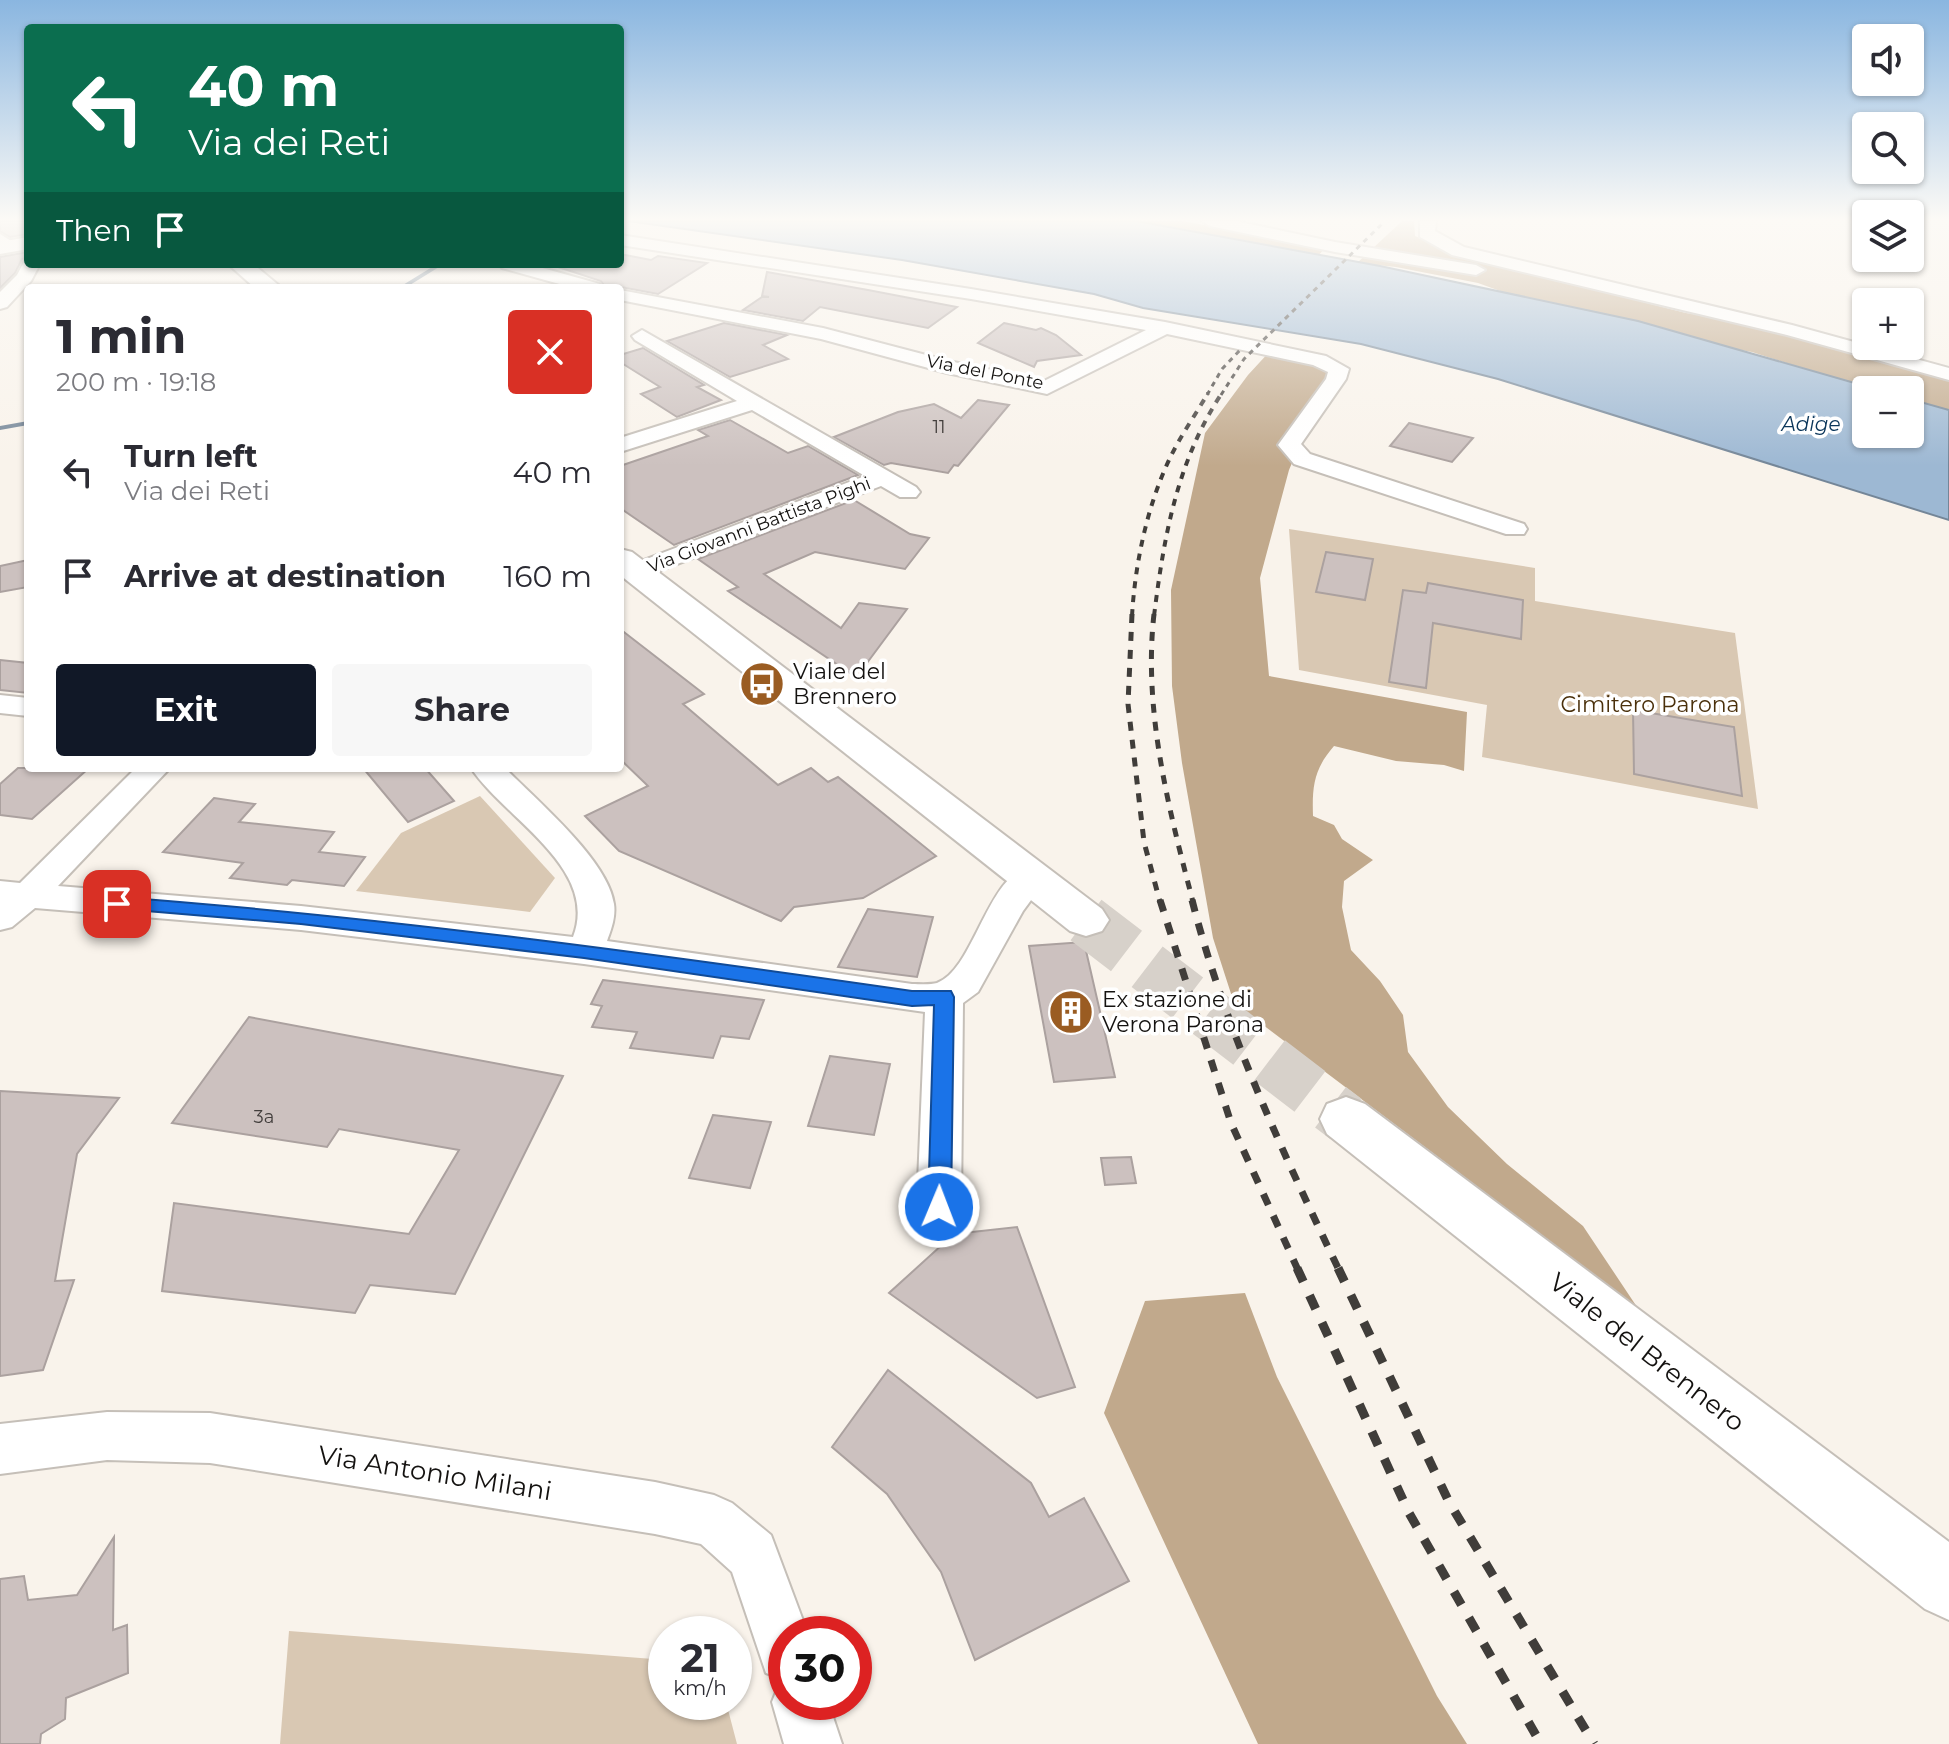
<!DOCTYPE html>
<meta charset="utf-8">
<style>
body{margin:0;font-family:Montserrat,sans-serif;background:#f7f7f7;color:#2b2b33;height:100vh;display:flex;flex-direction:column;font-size:30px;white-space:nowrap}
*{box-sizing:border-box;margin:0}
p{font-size:26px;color:#7c7c81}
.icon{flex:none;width:44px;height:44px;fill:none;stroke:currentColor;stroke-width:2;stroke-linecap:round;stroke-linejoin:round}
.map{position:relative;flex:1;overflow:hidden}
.drawer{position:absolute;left:24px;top:284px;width:600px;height:488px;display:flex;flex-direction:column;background:#fff;border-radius:8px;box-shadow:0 2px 6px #0004}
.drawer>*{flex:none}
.hud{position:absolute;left:24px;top:24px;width:600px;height:244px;border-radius:8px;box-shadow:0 2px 6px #0004;background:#0b6e4f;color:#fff;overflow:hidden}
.buttons{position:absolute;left:1852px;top:24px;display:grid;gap:16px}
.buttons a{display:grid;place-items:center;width:72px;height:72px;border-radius:8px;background:#fff;box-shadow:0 2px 6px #0004;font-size:40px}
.speed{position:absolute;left:648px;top:1616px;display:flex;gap:16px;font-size:40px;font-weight:700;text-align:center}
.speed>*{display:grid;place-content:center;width:104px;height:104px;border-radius:50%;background:#fff;box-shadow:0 2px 6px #0004;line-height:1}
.speed small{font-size:20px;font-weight:400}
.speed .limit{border:12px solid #d22;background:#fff;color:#111}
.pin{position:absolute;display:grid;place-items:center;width:68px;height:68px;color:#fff;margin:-34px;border-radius:16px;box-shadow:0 4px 12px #0006}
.me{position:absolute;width:88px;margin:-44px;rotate:1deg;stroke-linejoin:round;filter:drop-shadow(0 0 6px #0008)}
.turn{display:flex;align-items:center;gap:28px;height:168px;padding:0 32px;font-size:36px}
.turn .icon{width:104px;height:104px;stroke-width:2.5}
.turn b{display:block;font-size:56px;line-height:68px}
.then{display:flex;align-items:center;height:76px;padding:0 32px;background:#0003;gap:16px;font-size:30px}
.round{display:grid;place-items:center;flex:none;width:84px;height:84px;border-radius:8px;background:#f7f7f7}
.head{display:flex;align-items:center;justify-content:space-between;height:136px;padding:0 32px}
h1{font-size:48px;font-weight:700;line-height:60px}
.primary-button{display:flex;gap:16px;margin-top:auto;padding:16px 32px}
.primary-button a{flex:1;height:92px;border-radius:8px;background:#111827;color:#fff;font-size:32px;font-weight:700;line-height:92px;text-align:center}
.primary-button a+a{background:#f7f7f7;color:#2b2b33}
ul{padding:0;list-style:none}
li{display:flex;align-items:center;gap:24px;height:104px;padding:0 32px}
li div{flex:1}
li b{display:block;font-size:30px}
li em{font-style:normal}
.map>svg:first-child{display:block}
.green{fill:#d9c8b3}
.forest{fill:#c1a98c}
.water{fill:#9db8d3;stroke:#748698;stroke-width:2}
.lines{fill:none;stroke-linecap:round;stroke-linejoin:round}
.stream{fill:#748698;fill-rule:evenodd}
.building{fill:#ccc1bf;stroke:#aba19f;stroke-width:2}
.primary-tunnel{stroke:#d7d1ca;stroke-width:51;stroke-dasharray:51 26;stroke-linecap:butt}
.minor-casing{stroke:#c5bfb8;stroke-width:4}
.tertiary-casing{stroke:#c5bfb8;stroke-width:4}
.secondary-casing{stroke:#c5bfb8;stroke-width:4}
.primary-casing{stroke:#c5bfb8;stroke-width:4}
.minor{fill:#fff;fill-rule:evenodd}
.tertiary{fill:#fff;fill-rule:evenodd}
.secondary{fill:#fff;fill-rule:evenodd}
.primary{fill:#fff;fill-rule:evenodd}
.rail-far4{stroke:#403d3a;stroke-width:3;stroke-dasharray:5 5;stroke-linecap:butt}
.rail-far3{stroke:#403d3a;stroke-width:4;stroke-dasharray:7 7;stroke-linecap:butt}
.rail-far2{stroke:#403d3a;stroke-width:5;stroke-dasharray:9 9;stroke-linecap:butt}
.rail-far1{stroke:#403d3a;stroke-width:7;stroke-dasharray:12 12;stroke-linecap:butt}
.rail{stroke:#403d3a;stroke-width:9;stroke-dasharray:15 15;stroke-linecap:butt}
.route{fill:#1a73e8;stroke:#114b97;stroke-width:2}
.labels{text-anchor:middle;stroke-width:7;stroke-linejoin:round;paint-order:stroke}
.far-street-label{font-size:18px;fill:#141210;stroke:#fff}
.number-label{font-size:18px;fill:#423e3c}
.far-water-label{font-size:20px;font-style:italic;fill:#0b365a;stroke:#fff}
.poi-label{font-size:22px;fill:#141210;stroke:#fff;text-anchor:start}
.park-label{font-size:22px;fill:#4a300b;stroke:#fff}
.near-street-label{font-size:26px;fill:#141210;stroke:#fff}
</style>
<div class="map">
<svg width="1949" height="1744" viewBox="0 0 1949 1744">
<rect width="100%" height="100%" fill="#f9f3eb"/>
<g class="green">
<polygon points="1289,529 1535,568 1535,601 1735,633 1758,809 1482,757 1487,705 1299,670"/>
<polygon points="480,796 555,878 530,912 356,891 401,833"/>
<polygon points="289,1631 666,1660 666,1702 726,1702 737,1744 280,1744"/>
</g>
<g class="forest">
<polygon points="1132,221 1182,221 1326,247 1317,257"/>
<polygon points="1402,221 1414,221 1415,236 1462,256 1686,313 1737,321 1949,378 1949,414 1910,397 1910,390 1869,390 1804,375 1802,368 1752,352 1683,340 1534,303 1478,283 1396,267 1357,263"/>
<path d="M1271 350 1329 363V374L1289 470 1260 578 1269 676 1467 712 1464 771 1444 765 1396 761 1334 746C1314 769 1312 786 1313 816L1334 825 1342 839 1373 860 1344 881 1342 907 1351 950 1380 981 1403 1015 1408 1052 1448 1107 1507 1164 1583 1226 1637 1307 1234 1003 1213 938 1182 763 1172 686 1171 590 1205 433 1248 375Z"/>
<polygon points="1245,1293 1277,1377 1437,1696 1467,1744 1258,1744 1104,1413 1145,1301"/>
</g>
<polygon class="water" points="628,221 1136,221 1380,266 1638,321 1879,390 1866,390 1866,434 1910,434 1910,399 1949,410 1949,520 1498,379 1361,344 1143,308 1094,294 902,260"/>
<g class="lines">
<g class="stream">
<polygon points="437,264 444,264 405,288 398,288"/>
<polygon points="28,421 28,425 0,430 0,426"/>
</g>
</g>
<g class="building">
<polygon points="0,221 28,221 28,234 10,237 0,231"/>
<polygon points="28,252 28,257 22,259 15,273 0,288 0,257"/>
<polygon points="620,254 651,260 658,256 707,263 658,294 621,287 606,288 601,281 549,264 620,264"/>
<polygon points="767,272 868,290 957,307 928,328 820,307 803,321 743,310 762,297 769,297 762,296"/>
<polygon points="724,323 787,335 763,345 788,359 730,377 667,341"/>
<polygon points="1004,323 1036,330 1041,328 1056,335 1081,355 1037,361 1034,367 978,343"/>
<polygon points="643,348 704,385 697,387 721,400 677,417 641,394 660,387 620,362 620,355"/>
<polygon points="978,400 1009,405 958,466 954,465 948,473 891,463 884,465 834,437 898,412 934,404 961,418"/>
<polygon points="730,420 788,453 808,446 858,475 674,545 620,508 620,466 708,436 698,430"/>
<polygon points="1409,423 1473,438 1452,462 1390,446"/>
<polygon points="854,500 910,534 929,538 905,569 815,552 764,574 841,628 859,603 907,609 864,667 850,673 728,591 738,587 698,559"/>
<polygon points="1326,552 1373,559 1365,600 1316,592"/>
<polygon points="28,560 28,587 0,592 0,566"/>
<polygon points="1428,583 1523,600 1521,639 1433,623 1426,688 1389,682 1403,590 1426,593"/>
<polygon points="620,629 704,694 683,704 778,785 811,768 828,782 838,777 936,856 863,898 794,907 781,921 619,851 585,816 648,786 620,759"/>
<polygon points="0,660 28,663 28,693 0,690"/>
<polygon points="1633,710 1734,727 1742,796 1634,774"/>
<polygon points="18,768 89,768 32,819 0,815 0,784"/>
<polygon points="363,768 425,768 454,801 408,822"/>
<polygon points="214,798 255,804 239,822 334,832 319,852 365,857 344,886 292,880 287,885 230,878 243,863 163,852"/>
<polygon points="868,909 933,917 917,977 838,967"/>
<polygon points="1084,942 1115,1077 1054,1082 1029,946"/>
<polygon points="603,980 764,1000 749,1039 721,1036 713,1058 630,1048 637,1032 592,1027 602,1006 591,1004"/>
<polygon points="249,1017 563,1076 455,1294 370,1285 355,1313 162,1291 174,1203 409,1234 459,1150 339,1129 327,1147 172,1123"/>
<polygon points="830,1056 890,1064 874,1135 808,1126"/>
<polygon points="0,1091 119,1098 77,1154 55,1281 74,1280 43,1370 0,1376"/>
<polygon points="713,1115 771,1122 750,1188 689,1178"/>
<polygon points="1131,1157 1136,1183 1105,1185 1101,1158"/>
<polygon points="1017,1227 1075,1387 1037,1398 889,1293 954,1234"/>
<polygon points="888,1370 1031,1483 1049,1517 1084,1498 1129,1581 975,1660 941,1572 887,1494 832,1447"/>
<polygon points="114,1537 113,1630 127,1625 128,1673 66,1698 65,1719 41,1734 40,1744 0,1744 0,1579 24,1576 28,1600 77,1595"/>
</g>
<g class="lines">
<polyline class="primary-tunnel" points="1086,920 1346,1119"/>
<g class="minor-casing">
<g id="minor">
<polygon points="1202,221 1236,221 1335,242 1476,265 1485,270 1476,275 1335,252 1210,226"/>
<polygon points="1420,221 1436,221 1435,231 1464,247 1792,325 1949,368 1949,380 1787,335 1452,255 1420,237"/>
<polygon points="620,235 971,289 1165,322 1326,356 1349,369 1346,379 1301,444 1310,454 1524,524 1527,529 1524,534 1506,534 1294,464 1278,445 1326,379 1328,372 1313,365 1167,334 1047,394 947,373 821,339 620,300 620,290 823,328 949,361 1044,381 1146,330 971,299 620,245"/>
<polygon points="25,260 28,260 28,264 40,264 31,281 7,307 0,309 0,292 17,275"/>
<polygon points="499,264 528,264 600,284 603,288 574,288 502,268"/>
<polygon points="642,330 916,487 920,492 916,497 900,497 881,486 646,576 628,576 624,571 628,566 865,476 752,410 620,452 620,438 737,401 635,340 632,336"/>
<polygon points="0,695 28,698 28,716 0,713"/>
<path d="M136 768H170L58 886 301 906 573 937C600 868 504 818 471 768H505C536 800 608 860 614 904 616 917 611 930 607 941L912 984C919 984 930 985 937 983 978 968 990 854 1043 869L1048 877 1023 911 978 992 963 1003 961 1207 954 1220 939 1226 924 1220 917 1207 925 1012 584 964 301 930 35 908 12 927 0 930V881L20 883Z"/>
<polygon points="107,1412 210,1413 655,1482 714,1495 732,1503 771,1535 808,1634 786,1634 786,1702 828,1702 842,1744 784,1744 772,1702 780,1682 785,1680 766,1673 732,1572 701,1544 655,1534 210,1463 107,1460 0,1474 0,1424"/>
</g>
</g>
<g class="tertiary-casing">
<polygon id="tertiary" points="28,237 28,249 0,254 0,242"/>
</g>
<g class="secondary-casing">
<polygon id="secondary" points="0,234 11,241 8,248 0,250"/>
</g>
<g class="primary-casing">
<g id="primary">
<polygon points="228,264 253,264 282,288 255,288"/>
<polygon points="620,549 632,552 1102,909 1109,920 1102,931 1086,936 1070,931 620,575"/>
<polygon points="1346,1097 1365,1104 1949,1542 1949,1620 1925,1609 1327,1134 1320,1119 1327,1104"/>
</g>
</g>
<use href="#minor" class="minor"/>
<use href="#tertiary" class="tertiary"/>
<use href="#secondary" class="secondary"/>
<use href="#primary" class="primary"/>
<g class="rail-far4">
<polyline points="1207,395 1222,369 1242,348"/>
<polyline points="1221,395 1244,359 1385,221"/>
</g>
<g class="rail-far3">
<path d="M1132 616C1135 564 1147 506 1170 458 1181 435 1196 414 1208 393"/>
<path d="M1154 616C1164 536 1177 461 1222 393"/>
</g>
<g class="rail-far2">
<polyline points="1132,614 1128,704 1144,842 1160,902"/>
<path d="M1154 614C1143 711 1169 810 1193 902"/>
</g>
<g class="rail-far1">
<polyline points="1160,900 1231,1123 1298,1270"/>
<path d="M1192 900C1225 1029 1282 1151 1339 1270"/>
</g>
<g class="rail">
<polyline points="1297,1268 1409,1513 1541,1744"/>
<polyline points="1338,1268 1449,1502 1594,1744"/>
</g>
</g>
<linearGradient id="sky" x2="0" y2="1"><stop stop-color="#8ab6e0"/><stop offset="0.47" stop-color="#fcfaf6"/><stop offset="1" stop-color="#fcfaf6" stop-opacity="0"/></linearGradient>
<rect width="1949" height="466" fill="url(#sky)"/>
<path class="route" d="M117 897C384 917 648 953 912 991H951L954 997 951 1207 947 1214 939 1217 931 1214 928 1207 934 1005 912 1006 584 958 301 924 111 908 108 904Z"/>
<defs>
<g id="bus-disc" transform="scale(2.3)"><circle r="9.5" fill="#9a5c22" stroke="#fff"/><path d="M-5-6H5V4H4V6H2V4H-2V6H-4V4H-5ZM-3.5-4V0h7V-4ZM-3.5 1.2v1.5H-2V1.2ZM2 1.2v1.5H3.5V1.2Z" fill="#fff"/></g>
<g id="building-disc" transform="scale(2.3)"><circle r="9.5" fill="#9a5c22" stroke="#fff"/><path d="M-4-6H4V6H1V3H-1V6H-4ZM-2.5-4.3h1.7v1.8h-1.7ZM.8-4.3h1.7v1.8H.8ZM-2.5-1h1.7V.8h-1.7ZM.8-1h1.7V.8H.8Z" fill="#fff"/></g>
</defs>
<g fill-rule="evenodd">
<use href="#bus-disc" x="762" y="684"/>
<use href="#building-disc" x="1071" y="1012"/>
</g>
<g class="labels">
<g class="far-street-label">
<text transform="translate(985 372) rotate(11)" y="6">Via del Ponte</text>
<text transform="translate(759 525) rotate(-21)" y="6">Via Giovanni Battista Pighi</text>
</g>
<g class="number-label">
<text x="939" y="433">11</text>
<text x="264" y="1123">3a</text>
</g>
<g class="far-water-label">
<text x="1811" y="431">Adige</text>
</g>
<g class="poi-label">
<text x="793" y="679">Viale del<tspan x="793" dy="25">Brennero</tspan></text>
<text x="1102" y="1007">Ex stazione di<tspan x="1102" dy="25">Verona Parona</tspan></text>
</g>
<g class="park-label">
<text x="1650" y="712">Cimitero Parona</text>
</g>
<g class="near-street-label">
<text transform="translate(1647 1352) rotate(38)" y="9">Viale del Brennero</text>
<text transform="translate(435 1473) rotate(9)" y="9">Via Antonio Milani</text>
</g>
</g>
</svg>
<div class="buttons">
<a><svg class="icon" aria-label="sound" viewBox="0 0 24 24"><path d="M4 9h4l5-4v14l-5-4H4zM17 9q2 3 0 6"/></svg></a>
<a><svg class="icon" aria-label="search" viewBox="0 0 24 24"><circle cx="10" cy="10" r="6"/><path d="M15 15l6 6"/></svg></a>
<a><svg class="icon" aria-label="layers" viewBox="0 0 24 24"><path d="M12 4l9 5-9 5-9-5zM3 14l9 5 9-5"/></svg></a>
<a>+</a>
<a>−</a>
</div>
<div class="speed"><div>21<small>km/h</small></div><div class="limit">30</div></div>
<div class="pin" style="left:117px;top:904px;background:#d93025"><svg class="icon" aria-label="arrive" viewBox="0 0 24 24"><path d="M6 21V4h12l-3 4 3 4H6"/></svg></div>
<svg class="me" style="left:939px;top:1207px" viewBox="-20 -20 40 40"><circle r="17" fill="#1a73e8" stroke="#fff" stroke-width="3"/><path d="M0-11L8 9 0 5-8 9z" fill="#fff"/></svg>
<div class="hud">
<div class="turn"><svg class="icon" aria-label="left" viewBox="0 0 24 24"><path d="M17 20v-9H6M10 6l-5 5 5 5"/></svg><div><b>40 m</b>Via dei Reti</div></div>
<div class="then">Then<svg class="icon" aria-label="arrive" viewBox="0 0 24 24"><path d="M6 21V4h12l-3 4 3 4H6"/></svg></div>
</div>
<section class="drawer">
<div class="head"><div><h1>1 min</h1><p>200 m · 19:18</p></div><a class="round" style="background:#d93025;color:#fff"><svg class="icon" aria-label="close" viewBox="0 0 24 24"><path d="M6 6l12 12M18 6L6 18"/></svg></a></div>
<ul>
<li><svg class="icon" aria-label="left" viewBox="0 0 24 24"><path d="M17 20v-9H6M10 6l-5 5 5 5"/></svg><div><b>Turn left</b><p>Via dei Reti</p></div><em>40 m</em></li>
<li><svg class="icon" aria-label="arrive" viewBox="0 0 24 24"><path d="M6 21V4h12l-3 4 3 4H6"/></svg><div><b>Arrive at destination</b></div><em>160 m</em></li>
</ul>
<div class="primary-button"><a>Exit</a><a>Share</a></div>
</section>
</div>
